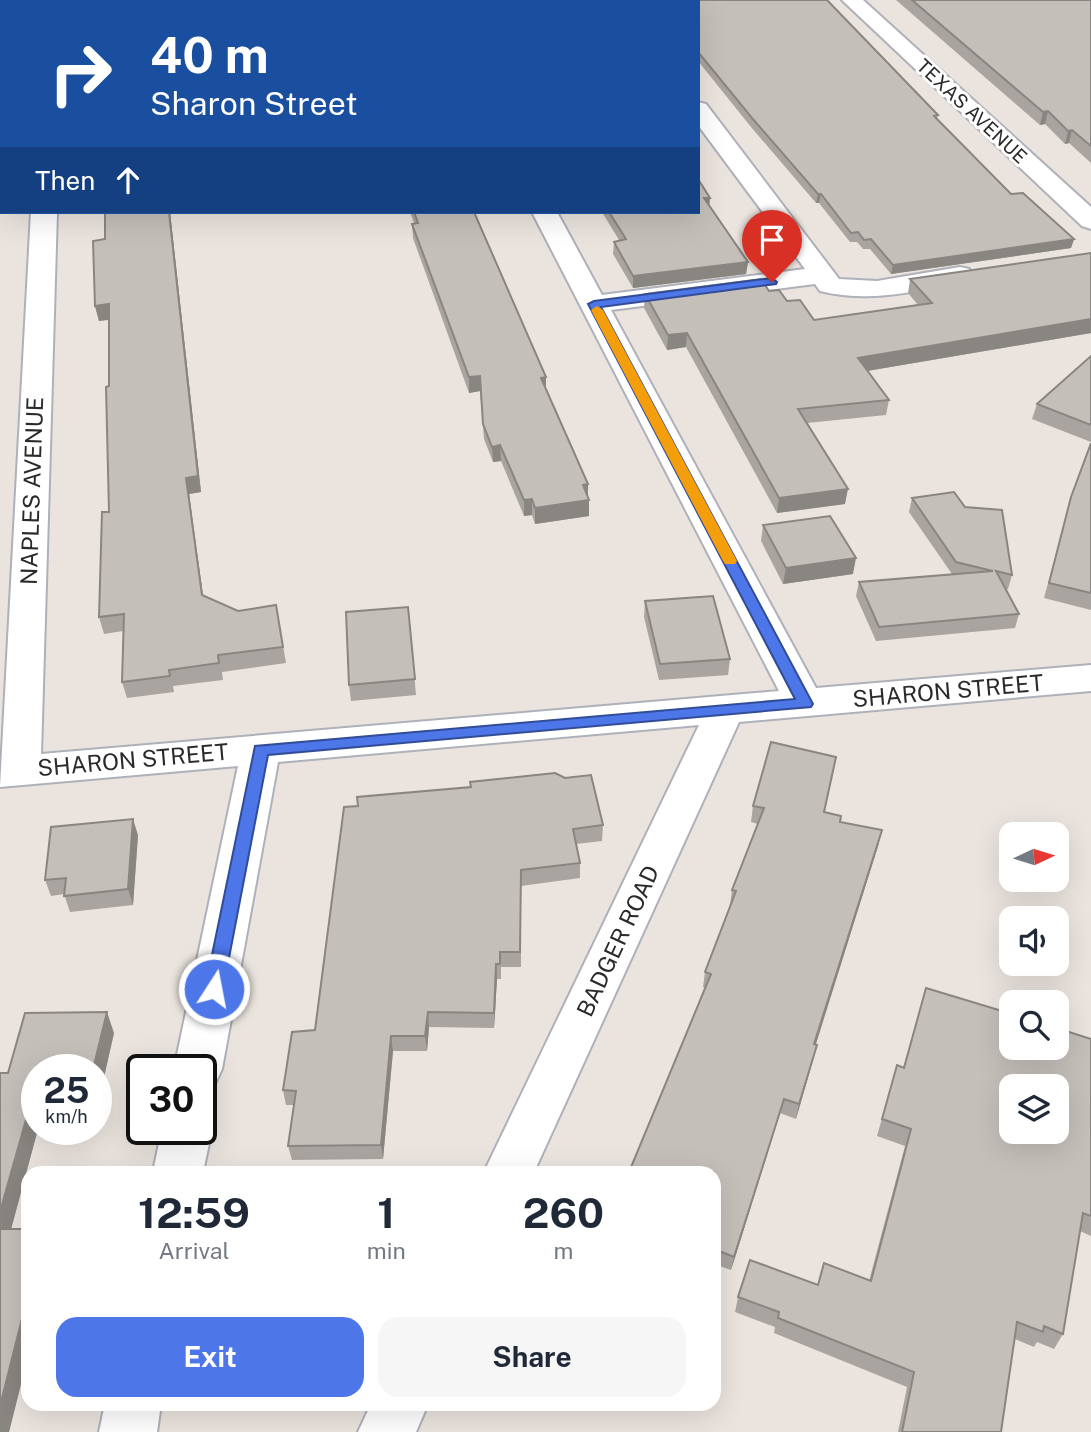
<!DOCTYPE html>
<style>
body{margin:0;font-family:"Public Sans",sans-serif;background:#f6f6f7;color:#1f2937;height:100vh;display:flex;flex-direction:column;font-size:26px;white-space:nowrap}
*{box-sizing:border-box;margin:0}
p{font-size:23px;color:#747a83}
.icon{flex:none;width:38px;height:38px;fill:none;stroke:currentColor;stroke-width:2;stroke-linecap:round;stroke-linejoin:round}
.map{position:relative;flex:1;overflow:hidden}
.sheet{position:absolute;left:21px;top:1166px;width:700px;height:245px;display:flex;flex-direction:column;background:#fff;border-radius:21px;box-shadow:0 7px 28px #0002}
.sheet>*{flex:none}
.hud{position:absolute;left:0px;top:0px;width:700px;height:214px;box-shadow:0 7px 28px #0002;background:#1a4fa0;color:#fff;overflow:hidden}
.needle{width:46px;rotate:86deg}
.buttons{position:absolute;left:999px;top:822px;display:grid;gap:14px}
.buttons a{display:grid;place-items:center;width:70px;height:70px;border-radius:14px;background:#fff;box-shadow:0 7px 28px #0002;font-size:35px}
.speed{position:absolute;left:21px;top:1054px;display:flex;gap:14px;font-size:35px;font-weight:700;text-align:center}
.speed>*{display:grid;place-content:center;width:91px;height:91px;border-radius:50%;background:#fff;box-shadow:0 7px 28px #0002;line-height:1}
.speed small{font-size:18px;font-weight:400}
.speed .limit{border:4px solid #111;border-radius:10px;background:#fff;color:#111}
.pin{position:absolute;display:grid;place-items:center;width:60px;height:60px;color:#fff;margin:-72px -30px;border-radius:50% 50% 50% 0;rotate:-45deg;box-shadow:0 0 7px #0007}
.pin .icon{rotate:45deg}
.me{position:absolute;width:77px;margin:-38px;rotate:11deg;stroke-linejoin:round;filter:drop-shadow(0 0 5px #0008)}
.turn{display:flex;align-items:center;gap:24px;height:147px;padding:0 35px;font-size:32px}
.turn .icon{width:91px;height:91px;stroke-width:2.5}
.turn b{display:block;font-size:49px;line-height:60px}
.then{display:flex;align-items:center;height:66px;padding:0 35px;background:#0003;gap:14px;font-size:26px}
.eta{display:flex;justify-content:space-evenly;align-items:center;height:119px;text-align:center}
.eta b{font-size:42px;font-weight:700;line-height:49px}
.action{display:flex;gap:14px;margin-top:auto;padding:14px 35px}
.action a{flex:1;height:80px;border-radius:21px;background:#4d76e9;color:#fff;font-size:28px;font-weight:700;line-height:80px;text-align:center}
.action a+a{background:#f6f6f7;color:#1f2937}
.map>svg:first-child{display:block}
.lines{fill:none;stroke-linecap:round;stroke-linejoin:round}
.street-casing{stroke:#aeb1b9;stroke-width:4}
.street{fill:#fff;fill-rule:evenodd}
.wall{fill:#a9a49f}
.shaded-wall{fill:#898682}
.building{fill:#c4bfb9;stroke:#898682;stroke-width:2;fill-rule:evenodd}
.route{fill:#4d76e9;stroke:#324d97;stroke-width:2}
.slow{fill:#f59e0b}
.labels{text-anchor:middle;stroke-width:6;stroke-linejoin:round;paint-order:stroke}
.far-street-label{font-size:19px;fill:#2a2a2a;stroke:#fff}
.street-label{font-size:23px;fill:#2a2a2a;stroke:#fff}
</style>
<div class="map">
<svg width="1091" height="1432" viewBox="0 0 1091 1432">
<rect width="100%" height="100%" fill="#ebe4de"/>
<g class="lines">
<g class="street-casing">
<g id="street">
<rect x="42" y="0" width="20" height="2"/>
<rect x="423" y="0" width="20" height="2"/>
<polygon points="607,0 627,0 628,2 608,2"/>
<polygon points="842,0 863,0 1091,207 1091,229 1082,226"/>
<path d="M698 102 706 104 839 279 877 281 960 267 969 269 973 275 969 281 960 283C912 292 868 303 820 291L815 284 611 310 816 688 1091 665V691L739 722 534 1172H484L699 725 278 762 222 1069 215 1084 201 1089V1069H174L238 766 0 787 31 212H57L41 754 779 691 532 212H557L602 295 805 269 698 125Z"/>
<polygon points="201,1112 204,1113 212,1129 203,1172 153,1172 162,1129 201,1129"/>
<polygon points="105,1404 161,1404 157,1432 99,1432"/>
<polygon points="371,1404 428,1404 416,1432 358,1432"/>
</g>
</g>
<use href="#street" class="street"/>
</g>
<g class="wall">
<polygon points="649,0 827,0 938,115 937,119 1011,194 1074,239 1071,248 891,274 870,249 863,249 857,242 850,242 819,203 816,203 751,127 698,61 698,2 651,2"/>
<polygon points="896,0 1091,0 1091,163 1069,143 1065,144 1045,124 1040,125"/>
<polygon points="105,212 170,212 201,492 189,494 203,596 238,611 276,605 286,663 222,672 223,680 173,686 174,692 127,698 122,682 123,631 104,634 99,617 109,512 109,320 99,321 95,306 105,239"/>
<polygon points="410,212 474,212 588,496 589,516 535,524 532,515 524,516 501,461 493,462 484,439 480,391 469,393 413,238 412,224 414,223"/>
<polygon points="602,212 698,212 748,262 746,274 633,288 613,254 614,242 619,240"/>
<polygon points="1091,253 1091,333 867,371 889,400 886,415 807,423 845,504 777,513 686,347 667,350 644,308 645,294 769,291 787,301 814,320 918,305 908,293 910,279"/>
<polygon points="1091,356 1091,442 1032,419 1037,404"/>
<polygon points="1091,443 1091,610 1044,598 1067,512"/>
<polygon points="912,498 1012,575 1008,589 1005,589 1019,614 1015,628 876,641 856,596 859,582 952,574 909,512"/>
<polygon points="763,525 853,574 783,584 761,541"/>
<polygon points="645,601 730,659 728,675 659,680 644,617"/>
<polygon points="408,607 416,695 351,701 349,685"/>
<polygon points="753,806 824,812 840,822 882,830 878,846 815,1045 817,1045 813,1060 796,1119 780,1113 731,1270 714,1264 714,1172 705,988 703,987 705,972 730,905 732,890 758,824 751,822"/>
<polygon points="344,807 603,825 602,841 576,844 580,863 580,878 521,886 521,967 501,967 501,979 497,979 494,1028 429,1027 427,1051 393,1051 383,1159 292,1160 288,1146 294,1105 286,1105 283,1090 315,1030"/>
<polygon points="138,835 133,905 70,912 64,894 51,896 45,880"/>
<polygon points="926,988 1091,1039 1091,1236 1080,1231 1063,1334 1054,1349 1037,1342 1034,1347 1015,1339 1001,1432 898,1432 907,1387 774,1333 775,1327 735,1312 738,1297 818,1285 869,1281 905,1146 877,1136 897,1065 903,1068"/>
<polygon points="114,1033 96,1112 96,1069 37,1069 37,1129 38,1129 11,1229 28,1229 28,1356 9,1432 0,1432 8,1073"/>
</g>
<g class="shaded-wall">
<polygon points="2,42 2,65 0,73 0,50"/>
<polygon points="1048,111 1045,124 1040,125 1043,112"/>
<polygon points="1072,130 1069,143 1065,144 1068,131"/>
<polygon points="818,194 821,194 819,203 816,203"/>
<polygon points="704,198 710,198 709,209"/>
<polygon points="169,212 170,212 201,492 189,494 205,611 202,595 186,478"/>
<polygon points="1074,239 1071,248 891,274 893,265"/>
<polygon points="748,262 746,274 633,288 633,276"/>
<polygon points="109,304 112,319 99,321 95,306"/>
<polygon points="1091,319 1091,333 855,373 858,358"/>
<polygon points="687,333 686,347 667,350 668,335"/>
<polygon points="480,376 480,391 469,393 469,377"/>
<polygon points="546,377 546,392 541,378"/>
<polygon points="500,445 501,461 493,462 492,447"/>
<polygon points="588,484 588,500 583,485"/>
<polygon points="848,489 845,504 777,513 779,498"/>
<polygon points="532,499 532,515 524,516 524,500"/>
<polygon points="589,500 589,516 535,524 535,508"/>
<polygon points="856,558 853,574 783,584 786,568"/>
<polygon points="133,819 138,835 133,905 128,889"/>
<polygon points="882,830 878,846 811,1060 814,1044"/>
<polygon points="496,964 497,979 494,1028 494,1013"/>
<polygon points="107,1012 114,1033 96,1112 96,1069 93,1069"/>
<polygon points="428,1012 429,1027 427,1051 425,1036"/>
<polygon points="391,1036 393,1051 383,1159 381,1145"/>
<polygon points="817,1045 813,1060 796,1119 799,1104"/>
<polygon points="784,1099 780,1113 731,1270 734,1257"/>
<polygon points="29,1109 37,1125 37,1129 38,1129 6,1248 0,1237 0,1212"/>
<polygon points="28,1295 28,1356 9,1432 0,1432 0,1406"/>
</g>
<g class="building">
<polygon points="0,0 11,0 11,2 2,2 2,42 0,50"/>
<rect x="80" y="0" width="136" height="2"/>
<rect x="265" y="0" width="120" height="2"/>
<polygon points="486,0 548,0 549,2 487,2"/>
<polygon points="656,0 827,0 938,115 934,116 1011,194 1023,193 1074,239 893,265 871,239 864,240 858,232 851,233 821,194 818,194 752,118 698,52 698,2 658,2"/>
<polygon points="912,0 1091,0 1091,146 1072,130 1068,131 1048,111 1043,112"/>
<polygon points="698,179 710,198 704,198 748,262 633,276 614,242 626,239 609,212 698,212"/>
<polygon points="105,212 169,212 198,476 186,478 202,595 238,611 276,605 283,647 218,655 219,663 169,670 170,676 122,682 124,614 99,617 102,512 109,512 106,387 109,386 109,304 95,306 93,241 105,239"/>
<polygon points="414,212 474,212 546,377 541,378 588,484 583,485 589,500 535,508 532,499 524,500 500,445 492,447 483,424 480,376 469,377 412,224 418,223"/>
<polygon points="1091,253 1091,319 858,358 889,400 798,409 848,489 779,498 687,333 668,335 645,294 761,279 769,291 779,290 787,301 800,300 814,320 932,303 910,279"/>
<polygon points="1091,356 1091,425 1037,404"/>
<polygon points="1091,443 1091,593 1049,583 1071,497"/>
<polygon points="954,492 965,507 1002,510 1012,575 996,571 1019,614 879,627 859,582 993,571 956,562 912,498"/>
<polygon points="830,516 856,558 786,568 763,525"/>
<polygon points="713,596 730,659 660,664 645,601"/>
<polygon points="408,607 415,679 349,685 346,612"/>
<polygon points="771,742 836,757 824,812 841,816 840,822 882,830 814,1044 817,1045 799,1104 784,1099 734,1257 714,1249 714,1172 629,1172 711,974 705,972 736,891 732,890 764,808 753,806"/>
<polygon points="555,773 565,778 591,775 603,825 573,829 580,863 521,870 520,952 500,952 500,964 496,964 494,1013 428,1012 425,1036 391,1036 381,1145 288,1146 296,1091 283,1090 292,1032 315,1030 344,807 358,806 357,797 471,787 470,782"/>
<polygon points="133,819 128,889 64,896 66,878 45,880 51,827"/>
<path d="M926 988 1012 1014V1048H1057V1028L1091 1039V1216L1083 1213 1063 1334 1044 1326 1043 1332 1017 1322 1001 1432H902L914 1372 778 1318 779 1312 738 1297 750 1260 818 1285 824 1263 871 1281 911 1129 882 1119 897 1065 904 1068ZM1012 1087H1057V1132H1012Z"/>
<polygon points="107,1012 93,1069 37,1069 37,1109 29,1109 0,1212 0,1073 8,1073 25,1013"/>
<polygon points="0,1229 28,1229 28,1295 0,1406"/>
</g>
<polygon class="route" points="772,278 777,282 776,284 601,307 813,704 811,707 268,755 223,989 221,995 214,997 207,995 205,989 255,746 795,699 588,304 594,301"/>
<polygon class="slow" points="597,306 603,310 737,561 735,564 725,564 723,561 591,310"/>
<g class="labels">
<g class="far-street-label">
<text transform="translate(972 111) rotate(43)" y="7">TEXAS AVENUE</text>
</g>
<g class="street-label">
<text transform="translate(32 491) rotate(-88)" y="8">NAPLES AVENUE</text>
<text transform="translate(948 691) rotate(-5)" y="8">SHARON STREET</text>
<text transform="translate(133 760) rotate(-5)" y="8">SHARON STREET</text>
<text transform="translate(618 941) rotate(-65)" y="8">BADGER ROAD</text>
</g>
</g>
</svg>
<div class="buttons">
<a><svg class="needle" viewBox="-14 -14 28 28"><path d="M0-13l5 13h-10z" fill="#e53935"/><path d="M0 13l5-13h-10z" fill="#747a83"/></svg></a>
<a><svg class="icon" aria-label="sound" viewBox="0 0 24 24"><path d="M4 9h4l5-4v14l-5-4H4zM17 9q2 3 0 6"/></svg></a>
<a><svg class="icon" aria-label="search" viewBox="0 0 24 24"><circle cx="10" cy="10" r="6"/><path d="M15 15l6 6"/></svg></a>
<a><svg class="icon" aria-label="layers" viewBox="0 0 24 24"><path d="M12 4l9 5-9 5-9-5zM3 14l9 5 9-5"/></svg></a>
</div>
<div class="speed"><div>25<small>km/h</small></div><div class="limit">30</div></div>
<div class="pin" style="left:772px;top:282px;background:#d93025"><svg class="icon" aria-label="arrive" viewBox="0 0 24 24"><path d="M6 21V4h12l-3 4 3 4H6"/></svg></div>
<svg class="me" style="left:214px;top:989px" viewBox="-20 -20 40 40"><circle r="17" fill="#4d76e9" stroke="#fff" stroke-width="3"/><path d="M0-11L8 9 0 5-8 9z" fill="#fff"/></svg>
<div class="hud">
<div class="turn"><svg class="icon" aria-label="right" viewBox="0 0 24 24"><path d="M7 20v-9h11M14 6l5 5-5 5"/></svg><div><b>40 m</b>Sharon Street</div></div>
<div class="then">Then<svg class="icon" aria-label="ahead" viewBox="0 0 24 24"><path d="M12 20V5M6 11l6-6 6 6"/></svg></div>
</div>
<section class="sheet">
<div class="eta">
<div><b>12:59</b><p>Arrival</p></div>
<div><b>1</b><p>min</p></div>
<div><b>260</b><p>m</p></div>
</div>
<div class="action"><a>Exit</a><a>Share</a></div>
</section>
</div>
